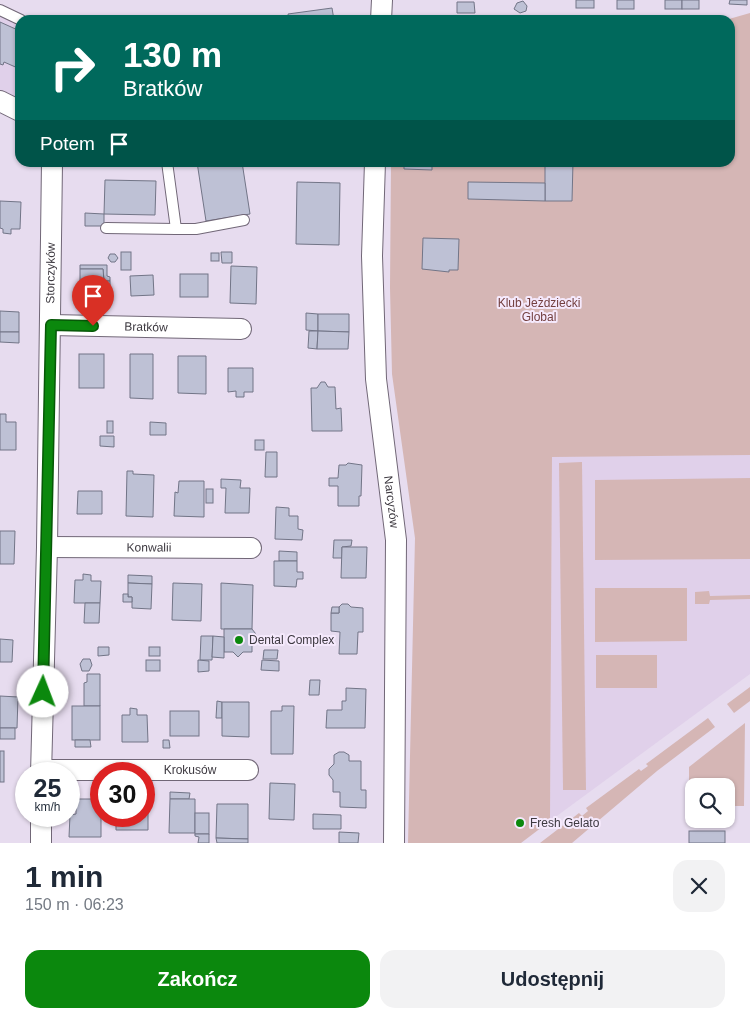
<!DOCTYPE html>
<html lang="pl">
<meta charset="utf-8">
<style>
body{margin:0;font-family:Arial,sans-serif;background:#f2f2f3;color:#1f2937;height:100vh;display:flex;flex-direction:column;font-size:19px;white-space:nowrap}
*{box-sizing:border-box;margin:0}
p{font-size:16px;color:#747a83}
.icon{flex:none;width:28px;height:28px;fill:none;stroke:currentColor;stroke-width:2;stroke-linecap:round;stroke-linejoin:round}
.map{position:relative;height:843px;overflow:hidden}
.details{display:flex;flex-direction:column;background:#fff;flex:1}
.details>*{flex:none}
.guide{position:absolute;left:15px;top:15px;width:720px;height:152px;border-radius:15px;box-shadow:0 1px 4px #0004;background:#00695c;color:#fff;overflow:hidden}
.controls{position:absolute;left:685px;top:778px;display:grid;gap:10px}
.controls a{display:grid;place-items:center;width:50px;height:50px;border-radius:10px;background:#fff;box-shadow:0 1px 4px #0004;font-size:25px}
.speed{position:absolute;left:15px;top:762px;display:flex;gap:10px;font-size:25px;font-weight:700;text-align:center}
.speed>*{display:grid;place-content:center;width:65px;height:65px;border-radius:50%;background:#fff;box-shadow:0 1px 4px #0004;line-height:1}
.speed small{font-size:12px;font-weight:400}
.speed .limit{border:8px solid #d22;background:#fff;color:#111}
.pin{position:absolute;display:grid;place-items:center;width:42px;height:42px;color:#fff;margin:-51px -21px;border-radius:50% 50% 50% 0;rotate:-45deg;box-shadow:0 0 5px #0007}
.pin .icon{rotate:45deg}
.me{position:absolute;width:55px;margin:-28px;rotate:2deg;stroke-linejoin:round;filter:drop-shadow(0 0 4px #0008)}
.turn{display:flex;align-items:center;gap:18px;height:105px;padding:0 25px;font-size:22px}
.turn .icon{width:65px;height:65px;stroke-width:2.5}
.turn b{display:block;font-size:35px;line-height:42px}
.then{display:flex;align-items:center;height:48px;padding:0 25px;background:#0003;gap:10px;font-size:19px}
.round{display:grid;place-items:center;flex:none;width:52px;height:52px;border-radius:15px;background:#f2f2f3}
.head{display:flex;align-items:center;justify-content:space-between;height:85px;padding:0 25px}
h1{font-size:30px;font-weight:700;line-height:38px}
.button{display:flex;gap:10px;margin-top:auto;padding:10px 25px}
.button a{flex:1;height:58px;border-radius:15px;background:#0b880d;color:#fff;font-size:20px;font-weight:700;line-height:58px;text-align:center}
.button a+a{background:#f2f2f3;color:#1f2937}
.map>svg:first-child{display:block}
.built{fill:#e0d0ea}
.green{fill:#d5b6b5}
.building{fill:#bec1d5;stroke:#727587}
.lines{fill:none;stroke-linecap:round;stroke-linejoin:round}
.service-casing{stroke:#716777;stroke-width:12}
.minor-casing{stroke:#716777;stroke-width:22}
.service{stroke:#fff;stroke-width:10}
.minor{stroke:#fff;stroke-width:20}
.route-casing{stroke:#075808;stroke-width:12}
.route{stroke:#0b880d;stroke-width:9}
.poi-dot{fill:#0b880d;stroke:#f5e9fc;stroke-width:2}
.labels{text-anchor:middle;stroke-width:4;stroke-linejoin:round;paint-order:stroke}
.street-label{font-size:12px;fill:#3d3940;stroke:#f5e9fc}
.park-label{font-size:12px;fill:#733f3f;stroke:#f5e9fc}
.poi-label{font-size:12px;fill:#3d3940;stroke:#f5e9fc;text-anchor:start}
</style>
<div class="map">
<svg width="750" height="843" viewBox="0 0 750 843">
<rect width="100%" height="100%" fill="#e7dcef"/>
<g class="built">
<polygon points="0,14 20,23 20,99 0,91"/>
<polygon points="750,455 750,674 550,821 552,456"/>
</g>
<g class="green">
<polygon points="750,13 750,455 552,457 550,821 521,843 408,843 415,538 392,374 390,288 391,163 730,162 730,20 531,20 531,15 729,19"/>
<polygon points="582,462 586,790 563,790 559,463"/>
<polygon points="750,478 750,559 595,560 595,480"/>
<polygon points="595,588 687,588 687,641 595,642"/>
<polygon points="709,591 710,596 750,595 750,599 710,600 709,604 695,604 695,592"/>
<rect x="596" y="655" width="61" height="33"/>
<polygon points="750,687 750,701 734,713 727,704"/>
<polygon points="708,718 715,727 657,771 572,843 540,843 579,813 582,816 588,811 586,808 639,769 641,771 648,766 646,764"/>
<polygon points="745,723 744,806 726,806 726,786 694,786 694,806 689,806 689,767"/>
</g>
<g class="building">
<rect x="576" y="0" width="18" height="8"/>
<rect x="617" y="0" width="17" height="9"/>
<rect x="665" y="0" width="17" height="9"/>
<rect x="682" y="0" width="17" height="9"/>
<polygon points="730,0 747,0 747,5 729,4"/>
<polygon points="523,1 527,6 526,11 520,13 514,9 517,3"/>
<polygon points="457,2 474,2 475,13 457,13"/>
<polygon points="332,8 334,20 289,20 288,14"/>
<polygon points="0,22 20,31 20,69 4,62 3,65 0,64"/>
<polygon points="197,162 242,162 250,214 206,221"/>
<polygon points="404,162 432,162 432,170 404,169"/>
<polygon points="545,162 573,162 572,201 545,201"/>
<polygon points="105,180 156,181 155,215 104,214"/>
<polygon points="297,182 340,183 339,245 296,244"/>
<polygon points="468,182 545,183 545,201 468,199"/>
<polygon points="0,201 21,202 20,229 11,229 11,234 3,233 3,229 0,228"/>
<polygon points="85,213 104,214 104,226 85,226"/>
<polygon points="423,238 459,239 458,270 449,270 449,272 422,269"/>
<rect x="121" y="252" width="10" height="18"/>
<polygon points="221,252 232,252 232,263 222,263"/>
<rect x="211" y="253" width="8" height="8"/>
<polygon points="110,254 115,254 118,258 115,262 111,262 108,258"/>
<polygon points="80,265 107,265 107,276 110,277 110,281 104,281 103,269 80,269"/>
<polygon points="231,266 257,267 256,304 230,303"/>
<polygon points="80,269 103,269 104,281 110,281 110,291 104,291 103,295 80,295"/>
<rect x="180" y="274" width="28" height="23"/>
<polygon points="153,275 154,295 131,296 130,276"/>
<polygon points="0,311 19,312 19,332 0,332"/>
<polygon points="306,313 318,314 318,331 306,330"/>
<polygon points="318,314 349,314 349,332 318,331"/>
<polygon points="309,331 318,331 317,349 308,348"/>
<polygon points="318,331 349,332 348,349 317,349"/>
<polygon points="0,332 19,332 19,343 0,342"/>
<rect x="79" y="354" width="25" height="34"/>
<polygon points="130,354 153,354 153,399 130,398"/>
<polygon points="178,356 206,356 206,394 178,393"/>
<polygon points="228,368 253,368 253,392 244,392 244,397 236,397 236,391 228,392"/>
<polygon points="321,382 325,382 328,387 335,387 336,409 341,408 342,431 312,431 311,388 317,388"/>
<polygon points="0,414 6,414 6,422 16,422 16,450 0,450"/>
<rect x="107" y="421" width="6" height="12"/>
<polygon points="150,422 166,423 166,435 150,435"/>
<polygon points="100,436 114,436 114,447 100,446"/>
<rect x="255" y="440" width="9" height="10"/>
<polygon points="266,452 277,452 277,477 265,477"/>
<polygon points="348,463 362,465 361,496 359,496 359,506 338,506 338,486 329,486 329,478 338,478 339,465 346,465"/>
<polygon points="127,471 133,471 133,474 154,475 153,517 126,516"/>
<polygon points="221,479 241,480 240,488 250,488 249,513 225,513 226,488 221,488"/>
<polygon points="179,481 204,481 204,517 174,516 175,492 178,493"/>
<rect x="206" y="489" width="7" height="14"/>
<polygon points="78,491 102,491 102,514 77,514"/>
<polygon points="276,507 289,508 289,516 298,516 298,529 303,530 302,540 275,539"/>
<polygon points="0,531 15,531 14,564 0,564"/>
<polygon points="334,540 352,540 351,546 342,547 342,558 333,558"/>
<polygon points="342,547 367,547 366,578 341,578"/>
<polygon points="279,551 297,552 297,561 279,561"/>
<polygon points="274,561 297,561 297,572 303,572 303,579 297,579 296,587 274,586"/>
<polygon points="83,574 91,575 91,581 101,581 100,603 74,603 75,580 83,580"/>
<polygon points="128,575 152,576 152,584 128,583"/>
<polygon points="128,583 152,584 151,609 132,608 132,597 128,597"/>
<polygon points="173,583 202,584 201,621 172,620"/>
<polygon points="221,583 253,585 252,629 221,629"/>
<polygon points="123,594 128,594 128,597 132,597 132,602 123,602"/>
<polygon points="85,603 100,603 99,623 84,623"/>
<polygon points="342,604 348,604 351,607 363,608 363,632 358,632 357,654 339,654 340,632 331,631 331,613 339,613 339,607"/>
<polygon points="332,607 339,607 339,613 331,613"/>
<polygon points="224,629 252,629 259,638 252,643 252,652 243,652 238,657 233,652 224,652"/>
<polygon points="201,636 213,636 212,660 200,660"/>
<polygon points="213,636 224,637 224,658 212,657"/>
<polygon points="0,639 13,640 12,662 0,662"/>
<polygon points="98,647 109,647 109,655 98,656"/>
<rect x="149" y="647" width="11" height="9"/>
<polygon points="264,650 278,650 277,659 263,659"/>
<polygon points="83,659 90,659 92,665 89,671 82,671 80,664"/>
<rect x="146" y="660" width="14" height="11"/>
<polygon points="198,660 209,661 209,671 198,672"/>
<polygon points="262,660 279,661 279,671 261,670"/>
<polygon points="87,674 100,674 100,706 84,706 84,683 87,682"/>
<polygon points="310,680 320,680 319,695 309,695"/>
<polygon points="346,688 366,689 365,728 326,728 327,710 342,710 342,701 346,701"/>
<polygon points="0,696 18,697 17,728 0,728"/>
<polygon points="217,701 222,702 222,718 216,718"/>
<polygon points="222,702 249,702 249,737 222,736"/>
<rect x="72" y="706" width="28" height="34"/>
<polygon points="282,706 294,706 293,754 271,754 271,711 282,711"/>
<polygon points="130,708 137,709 137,715 147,715 148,742 122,742 122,715 130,715"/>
<rect x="170" y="711" width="29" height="25"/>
<rect x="0" y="728" width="15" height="11"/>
<polygon points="75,740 90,740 91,747 75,747"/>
<polygon points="163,740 169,740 170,748 163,748"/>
<rect x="0" y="751" width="4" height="31"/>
<polygon points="339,752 344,752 349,755 349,761 361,761 361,790 366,790 366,808 340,807 340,792 333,792 333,780 329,775 329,769 334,764 334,755"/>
<polygon points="270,783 295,784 294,820 269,819"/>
<polygon points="170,792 190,793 189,799 170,799"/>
<polygon points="76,799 101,799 101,837 69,837 70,815 76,814"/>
<polygon points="170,799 195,799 195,833 169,833"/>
<polygon points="144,800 148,800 148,830 116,830 116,816 144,816"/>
<polygon points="217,804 248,804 248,839 216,838"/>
<rect x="195" y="813" width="14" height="21"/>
<polygon points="313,814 341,815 341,829 313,829"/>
<rect x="689" y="831" width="36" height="12"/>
<polygon points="339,832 359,833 358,843 339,843"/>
<polygon points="195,834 209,834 209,843 198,843 199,837 195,836"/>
<polygon points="216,838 248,839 248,843 217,843"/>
</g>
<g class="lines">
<g class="service-casing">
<g id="service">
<polyline points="0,10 21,20"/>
<polyline points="167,162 176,229 196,229 244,220"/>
<polyline points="106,228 176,229"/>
</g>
</g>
<g class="minor-casing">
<g id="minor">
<polyline points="381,20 382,0"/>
<polyline points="0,101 20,111"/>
<path id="s1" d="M375 162 372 256 376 379 396 540 394 843"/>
<path id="s2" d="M51 325 241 329"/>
<path id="s3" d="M47 547 251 548"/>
<path id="s4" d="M41 770H248"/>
<path id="s5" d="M41 774 47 547 52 162"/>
<polyline points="41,843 41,816"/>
</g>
</g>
<use href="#service" class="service"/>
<use href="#minor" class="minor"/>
</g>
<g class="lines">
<g class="route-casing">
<polyline id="route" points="43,692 51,325 93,326"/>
</g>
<use href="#route" class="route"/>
</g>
<g class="poi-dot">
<circle cx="239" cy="640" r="5"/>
<circle cx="520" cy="823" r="5"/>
</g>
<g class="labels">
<g class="street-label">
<text dy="4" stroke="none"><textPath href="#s5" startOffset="501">Storczyków</textPath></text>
<text dy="4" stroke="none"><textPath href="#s2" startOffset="95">Bratków</textPath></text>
<text dy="4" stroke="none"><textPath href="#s1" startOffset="341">Narcyzów</textPath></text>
<text dy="4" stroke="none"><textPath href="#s3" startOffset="102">Konwalii</textPath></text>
<text dy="4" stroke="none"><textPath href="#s4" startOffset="149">Krokusów</textPath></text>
</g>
<g class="park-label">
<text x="539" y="307">Klub Jeżdziecki<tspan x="539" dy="14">Global</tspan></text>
</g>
<g class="poi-label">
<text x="249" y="644">Dental Complex</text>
<text x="530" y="827">Fresh Gelato</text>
</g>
</g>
</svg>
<div class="controls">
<a><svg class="icon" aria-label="search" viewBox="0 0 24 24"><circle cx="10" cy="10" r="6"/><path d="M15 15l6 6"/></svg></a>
</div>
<div class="speed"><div>25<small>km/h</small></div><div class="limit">30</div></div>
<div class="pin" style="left:93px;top:326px;background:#d93025"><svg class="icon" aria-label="arrive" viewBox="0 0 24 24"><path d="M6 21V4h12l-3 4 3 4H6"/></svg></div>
<svg class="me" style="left:43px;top:692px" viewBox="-20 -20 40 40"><circle r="19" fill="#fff"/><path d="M0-13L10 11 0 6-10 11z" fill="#0b880d"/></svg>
<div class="guide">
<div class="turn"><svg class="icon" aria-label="right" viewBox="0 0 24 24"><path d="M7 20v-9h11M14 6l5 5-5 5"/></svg><div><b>130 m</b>Bratków</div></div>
<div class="then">Potem<svg class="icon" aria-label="arrive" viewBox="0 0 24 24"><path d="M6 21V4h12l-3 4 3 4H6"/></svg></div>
</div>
</div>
<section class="details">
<div class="head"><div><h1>1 min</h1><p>150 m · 06:23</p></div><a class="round"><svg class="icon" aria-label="close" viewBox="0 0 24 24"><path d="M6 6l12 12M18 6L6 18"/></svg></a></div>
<div class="button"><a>Zakończ</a><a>Udostępnij</a></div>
</section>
